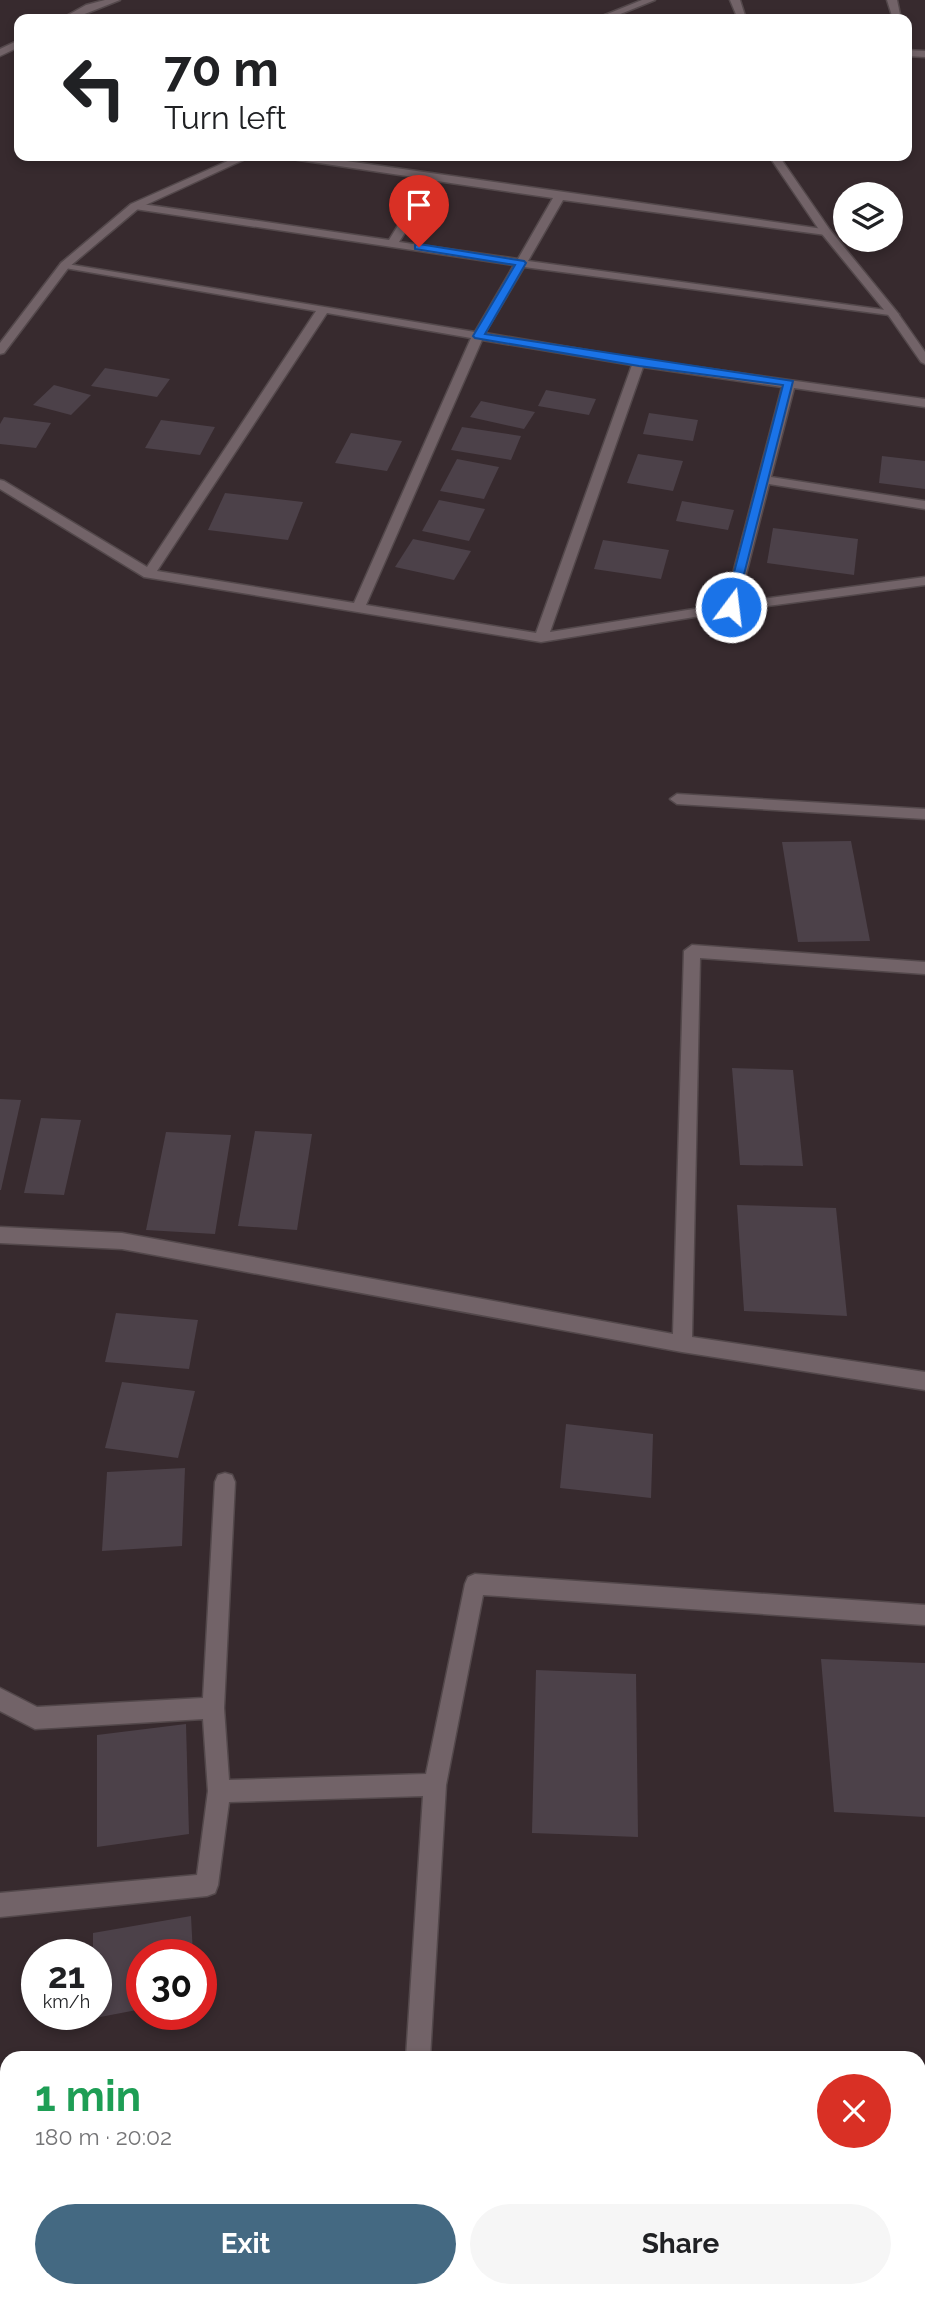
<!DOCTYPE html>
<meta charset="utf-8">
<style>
body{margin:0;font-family:Raleway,sans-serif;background:#f6f6f6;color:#202124;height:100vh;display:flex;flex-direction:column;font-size:26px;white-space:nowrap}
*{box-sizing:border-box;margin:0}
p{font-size:23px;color:#757577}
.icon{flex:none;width:38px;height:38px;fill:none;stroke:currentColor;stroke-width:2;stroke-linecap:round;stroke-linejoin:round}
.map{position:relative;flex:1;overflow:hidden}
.panel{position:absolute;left:0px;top:2051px;width:926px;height:247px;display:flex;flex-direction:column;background:#fff;border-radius:21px 21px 0 0;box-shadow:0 4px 10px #0003}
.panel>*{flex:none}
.hud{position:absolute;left:14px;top:14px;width:898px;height:147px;border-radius:14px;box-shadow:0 4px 10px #0003;background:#fff;color:#202124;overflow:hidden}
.fabs{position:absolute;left:833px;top:182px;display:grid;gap:14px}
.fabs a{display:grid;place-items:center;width:70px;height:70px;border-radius:50%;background:#fff;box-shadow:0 4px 10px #0003;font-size:35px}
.speed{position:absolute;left:21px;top:1939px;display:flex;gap:14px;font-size:35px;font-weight:700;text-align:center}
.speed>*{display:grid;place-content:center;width:91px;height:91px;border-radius:50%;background:#fff;box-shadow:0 4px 10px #0003;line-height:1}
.speed small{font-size:18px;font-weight:400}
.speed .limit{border:10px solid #d22;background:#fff;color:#111}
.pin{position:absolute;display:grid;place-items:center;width:60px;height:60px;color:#fff;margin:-72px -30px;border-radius:50% 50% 50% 0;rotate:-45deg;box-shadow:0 0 7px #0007}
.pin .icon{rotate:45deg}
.me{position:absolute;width:77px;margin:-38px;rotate:15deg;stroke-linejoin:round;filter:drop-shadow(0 0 5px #0008)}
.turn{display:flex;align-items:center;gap:24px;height:147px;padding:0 35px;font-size:32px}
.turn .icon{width:91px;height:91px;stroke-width:2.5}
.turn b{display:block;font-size:49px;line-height:60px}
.round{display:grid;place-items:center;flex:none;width:74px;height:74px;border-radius:37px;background:#f6f6f6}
.overview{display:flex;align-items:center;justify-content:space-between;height:119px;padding:0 35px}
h1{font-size:42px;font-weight:700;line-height:52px;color:#1e9e55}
.button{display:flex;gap:14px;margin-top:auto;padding:14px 35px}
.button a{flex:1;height:80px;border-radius:42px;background:#446982;color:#fff;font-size:28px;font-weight:700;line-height:80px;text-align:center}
.button a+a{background:#f6f6f6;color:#202124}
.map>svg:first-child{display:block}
.building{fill:#4c4149}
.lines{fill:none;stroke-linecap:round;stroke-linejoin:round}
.minor-casing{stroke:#53484b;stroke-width:3}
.tertiary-casing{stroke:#53484b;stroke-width:3}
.minor{fill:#726368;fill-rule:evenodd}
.tertiary{fill:#726368;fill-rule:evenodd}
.route{fill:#1a73e8;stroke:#114b97;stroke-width:2}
</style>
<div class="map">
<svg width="925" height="2297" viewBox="0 0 925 2297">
<rect width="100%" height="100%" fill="#372a2e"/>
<g class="building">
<polygon points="105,368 170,379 157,397 91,386"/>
<polygon points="54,385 91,395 71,415 33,405"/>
<polygon points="546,390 596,399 589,415 538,406"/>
<polygon points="481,401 535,412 524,429 470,417"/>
<polygon points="649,413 698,420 693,441 643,434"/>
<polygon points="4,417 51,423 36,448 0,444 0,424"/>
<polygon points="161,420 215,427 200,455 145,448"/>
<polygon points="462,427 521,436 511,460 451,450"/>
<polygon points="351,433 402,441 387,471 335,463"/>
<polygon points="638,454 683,461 673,491 627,483"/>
<polygon points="882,456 925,461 925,489 879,483"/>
<polygon points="457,459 499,467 484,499 440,491"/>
<polygon points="225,493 303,502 288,540 208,530"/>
<polygon points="439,500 485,509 469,541 422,531"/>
<polygon points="682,501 734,510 728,530 676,521"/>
<polygon points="773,528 858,539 854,575 767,563"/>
<polygon points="413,539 471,551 454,580 395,567"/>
<polygon points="603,540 669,550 661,579 594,569"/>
<polygon points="851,841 870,941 798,942 782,842"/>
<polygon points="732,1068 793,1070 803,1166 740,1165"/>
<polygon points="0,1099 21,1100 1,1190 0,1190"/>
<polygon points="41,1118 81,1120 64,1195 24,1193"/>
<polygon points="255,1131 312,1134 297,1230 238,1226"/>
<polygon points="166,1132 231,1135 215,1234 146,1230"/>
<polygon points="737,1205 836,1208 847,1316 744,1311"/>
<polygon points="116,1313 198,1320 189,1369 105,1362"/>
<polygon points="122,1382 195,1391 178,1458 105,1448"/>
<polygon points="566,1424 653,1434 651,1498 560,1488"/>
<polygon points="185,1468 182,1546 102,1551 107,1472"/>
<polygon points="821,1659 925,1663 925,1817 834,1812"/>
<polygon points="536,1670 636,1674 638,1837 532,1833"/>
<polygon points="186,1724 189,1834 97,1847 97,1735"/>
<polygon points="191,1916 193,1955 142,1955 142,2009 95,2018 96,1955 93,1955 93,1933"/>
</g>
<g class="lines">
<g class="minor-casing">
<g id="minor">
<polygon points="105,0 120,0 72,19 61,19 86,5"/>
<polygon points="887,0 897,0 901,19 893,19"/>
<polygon points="19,40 19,47 0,56 0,49"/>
<polygon points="906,50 925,51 925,57 906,56"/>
<path d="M287 156H311L830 230 831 232 826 235 563 200 528 261 893 311 899 314 897 316 524 267 485 333 639 359 925 399V407L794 388 771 477 925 501V509L769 484 739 602 925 577V585L731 611 541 642 144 577 0 489V480L4 481 147 567 316 311 65 268 61 267V263L475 332 514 265 135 209 130 206 135 203 389 240 427 179 292 159ZM437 181 553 198 518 259 399 242ZM327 313 471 338 354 603 157 571ZM482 340 632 365 536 633 366 605ZM643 367 782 387 725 604 550 632Z"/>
<polygon points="677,794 925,809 925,819 677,804 670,799"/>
<polygon points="692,945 925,962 925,974 700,958 692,1337 925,1372 925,1390 682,1352 122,1249 0,1243 0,1227 122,1233 673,1334 684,951"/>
<polygon points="225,1473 232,1475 235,1482 224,1708 229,1780 426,1774 465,1584 468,1577 475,1574 925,1605 925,1625 483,1595 446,1785 430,2058 406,2058 423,1796 229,1802 218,1885 215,1893 207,1896 0,1917 0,1893 197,1875 208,1791 203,1719 35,1729 0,1711 0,1688 37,1707 203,1698 215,1482 218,1475"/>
<rect x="0" y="2194" width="7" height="26"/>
<polygon points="919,2208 925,2209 925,2235 919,2234"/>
<polygon points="629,2291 655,2291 654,2297 628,2297"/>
</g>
</g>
<g class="tertiary-casing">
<g id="tertiary">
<polygon points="642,0 655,0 608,19 595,19"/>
<polygon points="730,0 740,0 746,19 738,19"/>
<polygon points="239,156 252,156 139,208 69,267 4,353 0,354 0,343 61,263 131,204"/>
<polygon points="769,156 779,156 830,230 897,312 925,352 925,364 921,362 889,316 822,234"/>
</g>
</g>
<use href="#minor" class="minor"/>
<use href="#tertiary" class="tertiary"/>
</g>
<polygon class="route" points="419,244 524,261 526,263 485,334 793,381 735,610 731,611 725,607 783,385 639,366 475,338 473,336 515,265 415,249 415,245"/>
</svg>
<div class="fabs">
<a><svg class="icon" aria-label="layers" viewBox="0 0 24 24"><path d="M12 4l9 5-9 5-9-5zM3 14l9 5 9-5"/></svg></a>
</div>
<div class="speed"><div>21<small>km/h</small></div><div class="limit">30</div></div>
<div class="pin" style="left:419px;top:247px;background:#d93025"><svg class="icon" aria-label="arrive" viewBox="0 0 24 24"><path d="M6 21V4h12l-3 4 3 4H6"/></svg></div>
<svg class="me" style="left:731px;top:607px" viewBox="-20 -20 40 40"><circle r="17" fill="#1a73e8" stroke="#fff" stroke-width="3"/><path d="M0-11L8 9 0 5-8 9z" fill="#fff"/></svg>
<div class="hud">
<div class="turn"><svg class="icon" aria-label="left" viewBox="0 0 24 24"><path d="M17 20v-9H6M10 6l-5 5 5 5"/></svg><div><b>70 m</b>Turn left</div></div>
</div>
<section class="panel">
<div class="overview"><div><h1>1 min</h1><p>180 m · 20:02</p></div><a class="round" style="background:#d93025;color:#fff"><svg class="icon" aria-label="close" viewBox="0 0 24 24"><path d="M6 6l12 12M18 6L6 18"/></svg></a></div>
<div class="button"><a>Exit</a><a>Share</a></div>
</section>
</div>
